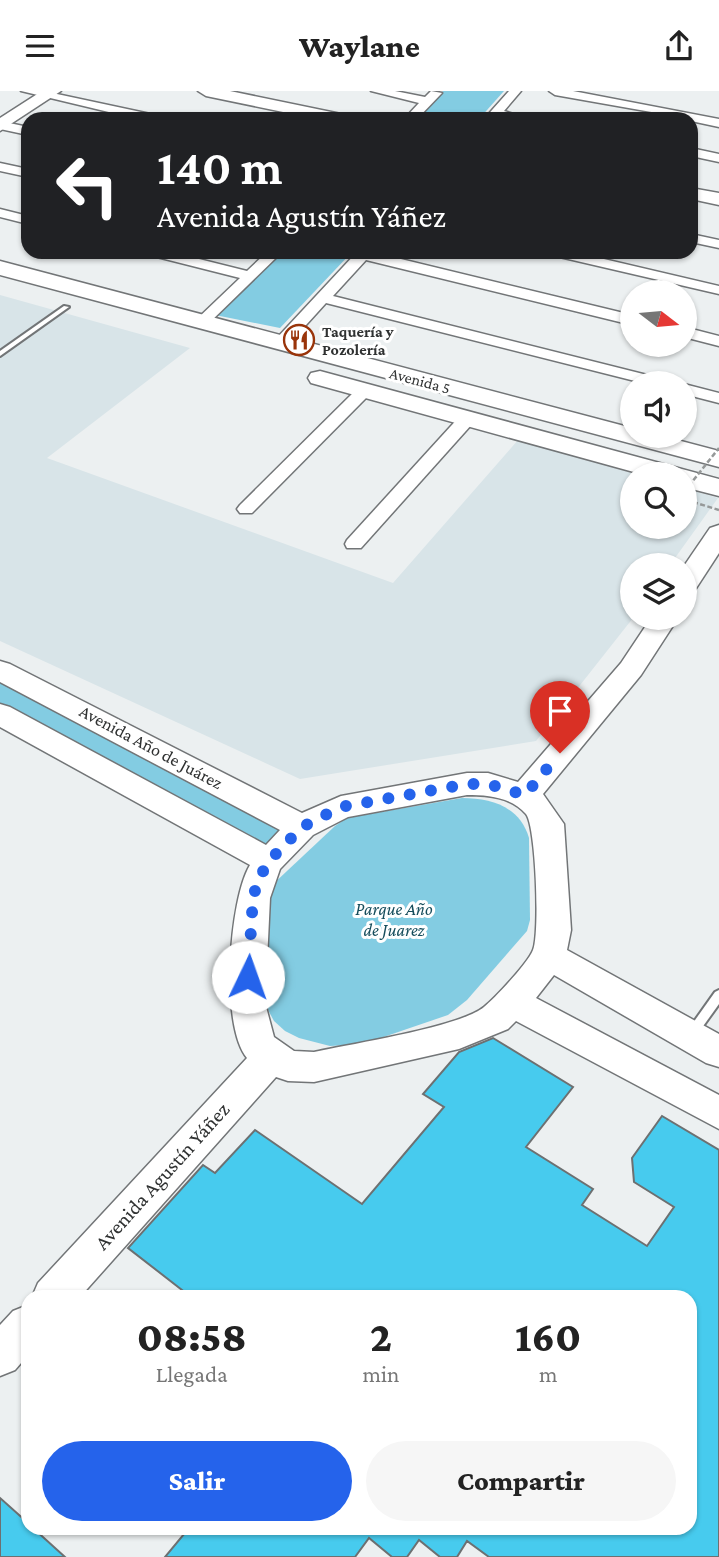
<!DOCTYPE html>
<html lang="es">
<meta charset="utf-8">
<style>
body{margin:0;font-family:"Crimson Pro",serif;background:#f6f6f6;color:#222;height:100vh;display:flex;flex-direction:column;font-size:26px;white-space:nowrap}
*{box-sizing:border-box;margin:0}
p{font-size:23px;color:#767676}
.icon{flex:none;width:38px;height:38px;fill:none;stroke:currentColor;stroke-width:2;stroke-linecap:round;stroke-linejoin:round}
.map{position:relative;flex:1;overflow:hidden}
.panel{position:absolute;left:21px;top:1199px;width:676px;height:245px;display:flex;flex-direction:column;background:#fff;border-radius:21px;box-shadow:0 2px 5px #0004}
.panel>*{flex:none}
.guide{position:absolute;left:21px;top:21px;width:677px;height:147px;border-radius:21px;box-shadow:0 2px 5px #0004;background:#202124;color:#fff;overflow:hidden}
.needle{width:46px;rotate:106deg}
.fabs{position:absolute;left:620px;top:189px;display:grid;gap:14px}
.fabs a{display:grid;place-items:center;width:77px;height:77px;border-radius:50%;background:#fff;box-shadow:0 2px 5px #0004;font-size:35px}
.pin{position:absolute;display:grid;place-items:center;width:60px;height:60px;color:#fff;margin:-72px -30px;border-radius:50% 50% 50% 0;rotate:-45deg;box-shadow:0 0 7px #0007}
.pin .icon{rotate:45deg}
.me{position:absolute;width:77px;margin:-38px;rotate:3deg;stroke-linejoin:round;filter:drop-shadow(0 0 5px #0008)}
.turn{display:flex;align-items:center;gap:24px;height:147px;padding:0 21px;font-size:32px}
.turn .icon{width:91px;height:91px;stroke-width:2.5}
.turn b{display:block;font-size:49px;line-height:60px}
.eta{display:flex;justify-content:space-evenly;align-items:center;height:119px;text-align:center}
.eta b{font-size:42px;font-weight:800;line-height:49px}
.button{display:flex;gap:14px;margin-top:auto;padding:14px 21px}
.button a{flex:1;height:80px;border-radius:42px;background:#2563eb;color:#fff;font-size:28px;font-weight:800;line-height:80px;text-align:center}
.button a+a{background:#f6f6f6;color:#222}
header{display:flex;justify-content:space-between;align-items:center;height:91px;padding:0 21px;background:#fff;font-size:32px;font-weight:800}
.map>svg:first-child{display:block}
.built{fill:#d8e4e8}
.green{fill:#83cce2}
.building{fill:#47cbee;stroke:#6d7071;stroke-width:2}
.lines{fill:none;stroke-linecap:round;stroke-linejoin:round}
.lane-casing{stroke:#727577;stroke-width:4}
.street-casing{stroke:#727577;stroke-width:3}
.secondary-casing{stroke:#727577;stroke-width:3}
.primary-casing{stroke:#727577;stroke-width:3}
.path{stroke:#969999;stroke-width:2.5;stroke-dasharray:5 2.5;stroke-linecap:butt}
.lane{fill:#fff;fill-rule:evenodd}
.street{fill:#fff;fill-rule:evenodd}
.secondary{fill:#fff;fill-rule:evenodd}
.primary{fill:#fff;fill-rule:evenodd}
.path-bridge{stroke:#969999;stroke-width:2.5;stroke-dasharray:5 2.5;stroke-linecap:butt}
.route{stroke:#2563eb;stroke-width:12;stroke-dasharray:0 21.6}
.labels{text-anchor:middle;stroke-width:6;stroke-linejoin:round;paint-order:stroke}
.far-poi-label{font-size:16px;font-weight:bold;fill:#303232;stroke:#fff;text-anchor:start}
.far-street-label{font-size:16px;fill:#303232;stroke:#fff}
.street-label{font-size:18px;fill:#303232;stroke:#fff}
.park-label{font-size:18px;font-style:italic;fill:#164d5c;stroke:#fff}
.near-street-label{font-size:21px;fill:#303232;stroke:#fff}
</style>
<header><svg class="icon" aria-label="menu" viewBox="0 0 24 24"><path d="M4 6h16M4 12h16M4 18h16"/></svg>Waylane<svg class="icon" aria-label="share" viewBox="0 0 24 24"><path d="M12 15V3M7 8l5-5 5 5M5 13v7h14v-7"/></svg></header>
<div class="map">
<svg width="719" height="1466" viewBox="0 0 719 1466">
<rect width="100%" height="100%" fill="#ecf0f1"/>
<polygon class="built" points="0,204 190,257 47,367 393,492 518,349 636,383 632,383 632,436 684,436 684,397 718,407 670,474 632,474 633,527 536,650 300,688 0,550"/>
<g class="green">
<polygon points="443,0 504,0 479,28 415,28"/>
<polygon points="278,161 352,161 280,237 215,224"/>
<polygon points="0,584 296,734 266,764 0,619"/>
<path d="M462 707C492 707 520 716 529 747L530 829 527 840 467 909 448 924 363 953 330 955 299 947 285 940 274 930 261 906 271 795 335 735 347 727Z"/>
</g>
<g class="building">
<polygon points="493,947 573,996 526,1056 593,1098 582,1114 647,1155 674,1116 634,1091 632,1067 662,1025 719,1059 719,1466 489,1466 467,1450 457,1466 440,1466 419,1449 407,1466 392,1466 369,1447 355,1466 165,1466 189,1437 690,1437 690,1206 191,1206 128,1157 203,1074 215,1082 255,1039 362,1113 444,1016 423,1003 459,961"/>
<polygon points="0,1407 28,1432 28,1437 33,1437 65,1466 0,1466"/>
</g>
<g class="lines">
<g class="lane-casing">
<g id="lane">
<polygon points="64,215 69,216 0,265 0,260"/>
<polygon points="719,899 719,913 696,945 692,947 688,945 686,942 688,939 715,901"/>
</g>
</g>
<g class="street-casing">
<g id="street">
<polygon points="21,0 43,0 155,24 161,28 138,28"/>
<polygon points="371,0 395,0 425,6 431,0 442,2 417,28 404,28 419,12"/>
<polygon points="509,0 521,0 504,20 530,28 484,28"/>
<polygon points="549,0 573,0 719,28 719,36 691,30 691,28 555,4"/>
<polygon points="0,30 28,36 28,44 0,38"/>
<polygon points="691,57 719,63 719,71 691,65"/>
<polygon points="0,72 28,78 28,86 0,80"/>
<polygon points="0,118 28,125 28,133 0,126"/>
<polygon points="691,143 719,149 719,157 691,151"/>
<polygon points="147,161 171,161 247,180 267,161 282,161 207,234 197,234 194,231 197,228 240,187 149,164"/>
<polygon points="357,161 372,161 632,224 632,234 366,169 333,205 667,289 669,292 643,292 326,212 287,255 275,255 273,252 275,249"/>
<polygon points="549,161 574,161 719,195 719,203 551,164"/>
<polygon points="684,236 719,245 719,255 684,246"/>
<polygon points="684,293 719,302 719,312 684,303"/>
<polygon points="365,294 373,299 371,302 252,422 240,422 237,418 240,414 359,296"/>
<polygon points="467,323 475,328 473,332 361,457 347,457 345,453 347,449 461,324"/>
</g>
</g>
<g class="secondary-casing">
<g id="secondary">
<polygon points="42,0 61,0 0,40 0,27"/>
<polygon points="198,0 230,0 341,23 349,28 317,28 206,5"/>
<polygon points="691,97 719,102 719,114 691,108"/>
<polygon points="719,434 719,462 693,502 684,504 684,475 710,437"/>
<path d="M651 527H678L641 584 543 703 564 733 571 839 567 859 719 943V976L706 972 554 884 536 907 719 1004V1038L516 930 508 938 459 958 314 991 288 990 276 986 80 1206H32L38 1192 247 967C220 935 229 809 250 774L0 636V613L10 616 266 754 280 739 0 591V570L10 573 302 722 341 705 467 682H488L518 691 621 572ZM467 704C488 704 511 706 526 723 536 735 540 843 533 859 528 872 495 907 484 916 460 936 350 953 314 961L294 960 274 946 265 912 270 807 280 778 313 744 348 726Z"/>
<polygon points="28,1214 28,1264 15,1279 0,1285 0,1234 13,1220"/>
</g>
</g>
<g class="primary-casing">
<g id="primary">
<polygon points="0,170 632,337 632,345 662,345 719,360 719,376 0,184"/>
<polygon points="320,280 719,388 719,405 684,396 684,383 641,383 311,292 308,287 311,282"/>
</g>
</g>
<polyline class="path" points="693,411 719,419"/>
<use href="#lane" class="lane"/>
<use href="#street" class="street"/>
<use href="#secondary" class="secondary"/>
<use href="#primary" class="primary"/>
<polyline class="path-bridge" points="684,401 719,357"/>
</g>
<g class="lines">
<polyline class="route" points="248,886 253,807 258,789 269,770 302,736 341,716 467,693 488,693 525,704 560,662"/>
</g>
<defs>
<g id="restaurant-ring" transform="scale(1.575)"><circle r="9.5" fill="#fff" stroke="#99340a" stroke-width="1.5"/><path d="M-5-6h1v4h1v-4h1v4h1v-4h1v5L-1.5 .5V6h-2V.5L-5-1ZM5-6V6H3V1.5H1.5Q1.5-4 5-6Z" fill="#99340a"/></g>
</defs>
<g fill-rule="evenodd">
<use href="#restaurant-ring" x="299" y="249"/>
</g>
<g class="labels">
<g class="far-poi-label">
<text x="322" y="246">Taquería y<tspan x="322" dy="18">Pozolería</tspan></text>
</g>
<g class="far-street-label">
<text transform="translate(420 289) rotate(15)" y="6">Avenida 5</text>
</g>
<g class="street-label">
<text transform="translate(151 656) rotate(28)" y="6">Avenida Año de Juárez</text>
</g>
<g class="park-label">
<text x="394" y="824">Parque Año<tspan x="394" dy="21">de Juarez</tspan></text>
</g>
<g class="near-street-label">
<text transform="translate(162 1085) rotate(-48)" y="7">Avenida Agustín Yáñez</text>
</g>
</g>
</svg>
<div class="fabs">
<a><svg class="needle" viewBox="-14 -14 28 28"><path d="M0-13l5 13h-10z" fill="#e53935"/><path d="M0 13l5-13h-10z" fill="#767676"/></svg></a>
<a><svg class="icon" aria-label="sound" viewBox="0 0 24 24"><path d="M4 9h4l5-4v14l-5-4H4zM17 9q2 3 0 6"/></svg></a>
<a><svg class="icon" aria-label="search" viewBox="0 0 24 24"><circle cx="10" cy="10" r="6"/><path d="M15 15l6 6"/></svg></a>
<a><svg class="icon" aria-label="layers" viewBox="0 0 24 24"><path d="M12 4l9 5-9 5-9-5zM3 14l9 5 9-5"/></svg></a>
</div>
<div class="pin" style="left:560px;top:662px;background:#d93025"><svg class="icon" aria-label="arrive" viewBox="0 0 24 24"><path d="M6 21V4h12l-3 4 3 4H6"/></svg></div>
<svg class="me" style="left:248px;top:886px" viewBox="-20 -20 40 40"><circle r="19" fill="#fff"/><path d="M0-13L10 11 0 6-10 11z" fill="#2563eb"/></svg>
<div class="guide">
<div class="turn"><svg class="icon" aria-label="left" viewBox="0 0 24 24"><path d="M17 20v-9H6M10 6l-5 5 5 5"/></svg><div><b>140 m</b>Avenida Agustín Yáñez</div></div>
</div>
<section class="panel">
<div class="eta">
<div><b>08:58</b><p>Llegada</p></div>
<div><b>2</b><p>min</p></div>
<div><b>160</b><p>m</p></div>
</div>
<div class="button"><a>Salir</a><a>Compartir</a></div>
</section>
</div>
